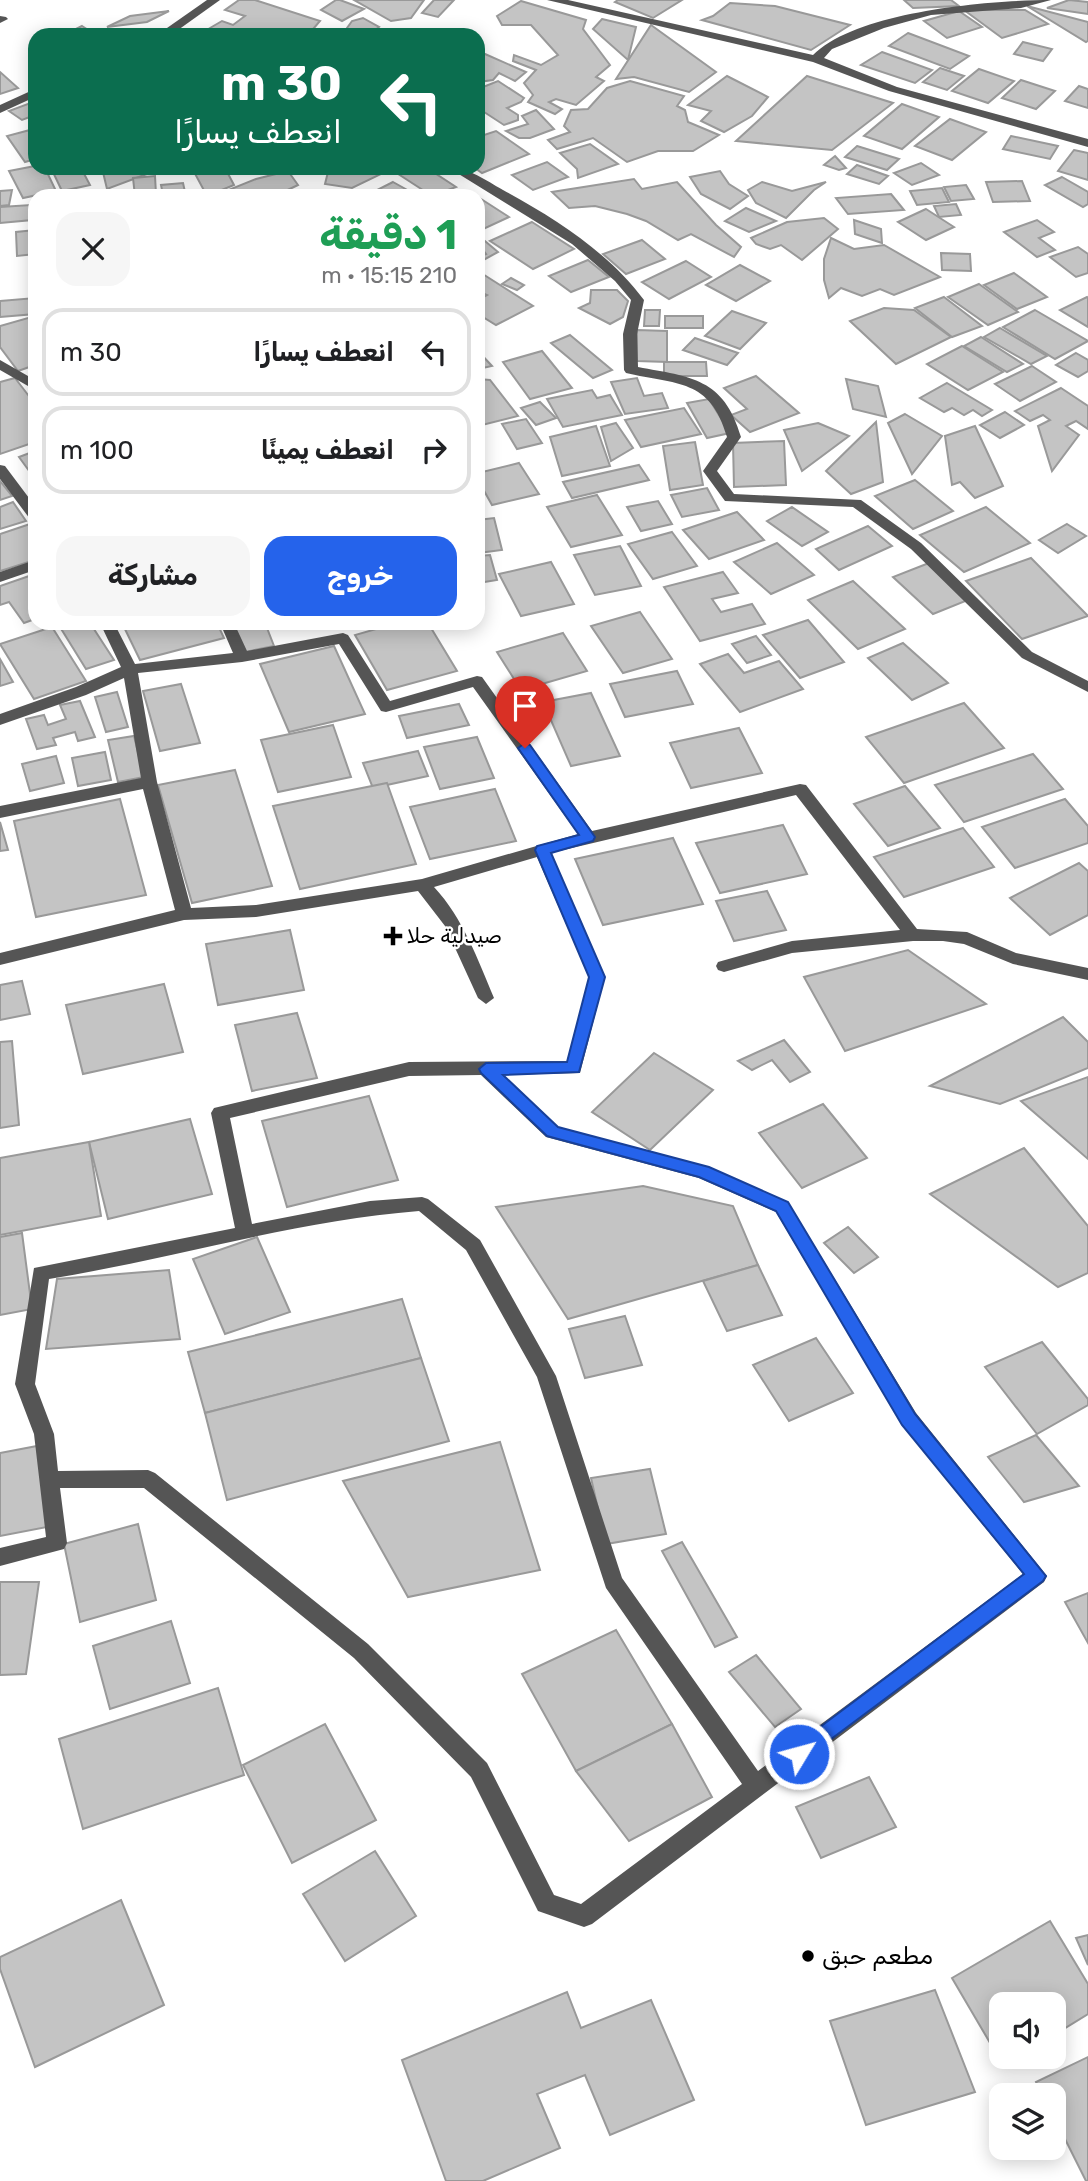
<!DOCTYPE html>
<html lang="ar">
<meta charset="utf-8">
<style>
body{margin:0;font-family:Rubik,Vazirmatn,sans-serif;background:#f6f6f6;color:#202124;direction:rtl;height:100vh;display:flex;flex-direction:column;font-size:26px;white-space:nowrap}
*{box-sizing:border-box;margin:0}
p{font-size:23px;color:#757577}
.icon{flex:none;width:38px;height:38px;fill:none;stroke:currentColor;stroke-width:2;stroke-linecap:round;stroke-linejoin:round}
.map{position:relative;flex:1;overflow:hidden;direction:ltr}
.side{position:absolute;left:28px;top:189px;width:457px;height:441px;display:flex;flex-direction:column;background:#fff;border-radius:21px;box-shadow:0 4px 18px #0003;direction:rtl}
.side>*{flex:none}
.top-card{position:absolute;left:28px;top:28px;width:457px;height:147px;border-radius:21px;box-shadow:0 4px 18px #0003;direction:rtl;background:#0b6e4f;color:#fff;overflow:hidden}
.fabs{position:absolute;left:989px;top:1992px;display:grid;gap:14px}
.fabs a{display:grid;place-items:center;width:77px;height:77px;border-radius:14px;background:#fff;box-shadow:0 4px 18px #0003;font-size:35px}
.pin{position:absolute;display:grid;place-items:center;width:60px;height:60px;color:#fff;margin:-72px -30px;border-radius:50% 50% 50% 0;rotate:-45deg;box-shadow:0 0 7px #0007}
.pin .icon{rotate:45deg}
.me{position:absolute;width:77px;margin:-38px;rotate:53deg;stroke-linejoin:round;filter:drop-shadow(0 0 5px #0008)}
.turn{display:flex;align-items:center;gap:24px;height:147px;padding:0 28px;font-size:32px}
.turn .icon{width:91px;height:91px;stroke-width:2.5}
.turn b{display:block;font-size:49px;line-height:60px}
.round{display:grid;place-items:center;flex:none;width:74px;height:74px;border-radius:21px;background:#f6f6f6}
.head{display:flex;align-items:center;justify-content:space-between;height:119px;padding:0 28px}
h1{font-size:42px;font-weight:700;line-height:52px;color:#1e9e55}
.action{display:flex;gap:14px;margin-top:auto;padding:14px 28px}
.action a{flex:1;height:80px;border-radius:21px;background:#2563eb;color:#fff;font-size:28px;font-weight:700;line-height:80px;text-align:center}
.action a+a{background:#f6f6f6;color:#202124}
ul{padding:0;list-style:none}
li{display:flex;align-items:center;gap:21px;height:88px;margin:0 14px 10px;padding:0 14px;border:4px solid #e0e0e0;border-radius:21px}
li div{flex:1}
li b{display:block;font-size:26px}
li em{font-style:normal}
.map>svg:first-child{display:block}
.building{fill:#c4c4c4;stroke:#999;stroke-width:2}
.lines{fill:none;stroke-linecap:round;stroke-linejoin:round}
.minor{fill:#555;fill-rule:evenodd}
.route{fill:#2563eb;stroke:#184099;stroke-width:2}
.poi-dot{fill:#000;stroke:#fff;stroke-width:2.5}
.labels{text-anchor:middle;stroke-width:5;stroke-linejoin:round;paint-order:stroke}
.poi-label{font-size:21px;fill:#000;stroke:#fff;text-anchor:start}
.near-poi-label{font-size:24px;fill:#000;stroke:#fff;text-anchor:start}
</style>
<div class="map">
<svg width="1088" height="2181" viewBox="0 0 1088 2181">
<rect width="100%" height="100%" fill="#fff"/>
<g class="building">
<polygon points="239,0 255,0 320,21 308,35 219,35 210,28 222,21 233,25 245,16 225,10"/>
<polygon points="336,0 340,0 364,9 342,21 321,10"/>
<polygon points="354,0 424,0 411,18 391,21"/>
<polygon points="434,0 454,0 438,17 422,13"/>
<polygon points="618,0 682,0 653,18 615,2"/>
<polygon points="904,0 951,0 959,6 913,8"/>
<polygon points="1069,0 1088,2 1088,14 1047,8"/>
<polygon points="521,1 586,20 583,29 610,65 596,77 604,81 576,105 556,99 549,102 562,109 555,114 528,102 533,95 524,83 536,70 513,61 514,55 541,65 558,55 531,25 502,25 497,16"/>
<polygon points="730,3 775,6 850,25 811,50 702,20 713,16"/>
<polygon points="1027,6 1088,22 1088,41 1086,42"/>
<polygon points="964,10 1025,10 1048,24 1002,38"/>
<polygon points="169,11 147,22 107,27 130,16"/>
<polygon points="959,11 982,27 947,38 924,21"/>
<polygon points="363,18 379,27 369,35 342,35 352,21"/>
<polygon points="602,19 636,27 628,60 593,29"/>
<polygon points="651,25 716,72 689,92 634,77 616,79"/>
<polygon points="82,26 96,35 64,35"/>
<polygon points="399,29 407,35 373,35 376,30"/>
<polygon points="908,33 969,56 950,69 889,46"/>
<polygon points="1023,42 1052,49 1043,61 1014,54"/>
<polygon points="882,52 932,70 915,83 861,65"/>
<polygon points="485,54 526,72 515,81 499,73 493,80 478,82 478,56"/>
<polygon points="940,68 964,76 947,90 923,82"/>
<polygon points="979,69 1014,81 988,103 952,91"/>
<polygon points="0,72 18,88 0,94"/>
<polygon points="727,76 768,97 752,116 724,132 701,121 711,111 688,105"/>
<polygon points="807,76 893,103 832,150 736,141"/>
<polygon points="1021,80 1055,91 1036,109 1002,98"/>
<polygon points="498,81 524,98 521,102 507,108 518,115 518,120 504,125 478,108 478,101 482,100 478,97 478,89"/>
<polygon points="630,81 684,96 677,106 685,110 688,122 719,135 693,151 658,151 627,162 593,138 557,149 548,140 570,132 564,126 571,110 588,109 607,88"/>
<polygon points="1079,86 1088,89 1088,108 1065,101"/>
<polygon points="33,102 35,115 22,120 9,111"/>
<polygon points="902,104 939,117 902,149 864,136"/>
<polygon points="536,110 554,129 530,138 519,138 506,131 528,124 522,116"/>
<polygon points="950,119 986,132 952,160 915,146"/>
<polygon points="30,130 35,138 35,159 25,162 7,136"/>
<polygon points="496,131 529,154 482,173 475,168 478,168 478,137"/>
<polygon points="1011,136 1058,146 1050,159 1003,149"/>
<polygon points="590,144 618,164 578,178 577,169 560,153"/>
<polygon points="857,146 899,159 887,170 845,157"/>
<polygon points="1074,150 1088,153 1088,180 1058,171"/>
<polygon points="835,156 846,168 839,170 824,165"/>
<polygon points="547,162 568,177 533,190 512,175"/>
<polygon points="921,163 939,175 912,185 894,173"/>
<polygon points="857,165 888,176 879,184 847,174"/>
<polygon points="35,166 35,168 45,168 56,191 23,198 9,171"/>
<polygon points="51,168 81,168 90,185 62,191"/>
<polygon points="102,168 163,168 107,189"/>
<polygon points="201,168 225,168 234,185 207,196 193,170"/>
<polygon points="329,168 368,168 379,175 352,188 325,184"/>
<polygon points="389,168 427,168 456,187 432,196"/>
<polygon points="288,171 298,185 275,196 252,193 227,196 221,193 256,179"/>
<polygon points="720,171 729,184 748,196 730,209 701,194 690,177"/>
<polygon points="155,176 156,194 135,196 133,178"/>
<polygon points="1062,177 1088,192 1088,204 1083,207 1045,185"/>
<polygon points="634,179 642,189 677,182 716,225 741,247 734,257 691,234 678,240 646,221 627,214 595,206 569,208 552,192"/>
<polygon points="1022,181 1030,201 993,202 986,182"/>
<polygon points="393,182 418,196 383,196 375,191"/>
<polygon points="762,182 792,191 826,182 814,190 786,218 756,203 748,190"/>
<polygon points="183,183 185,192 163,195 161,185"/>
<polygon points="966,185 974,199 951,201 944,187"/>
<polygon points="942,188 949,202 917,205 910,191"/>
<polygon points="12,190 9,205 0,206 0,191"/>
<polygon points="891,194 904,210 848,214 836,198"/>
<polygon points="478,197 509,217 479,231"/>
<polygon points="956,204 961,215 939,217 934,206"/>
<polygon points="31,205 32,220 0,223 0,207"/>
<polygon points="746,208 776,221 749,232 725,221"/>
<polygon points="926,209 954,227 926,240 898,222"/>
<polygon points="824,218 838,229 802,260 781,245 770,249 756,244 751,238 787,222"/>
<polygon points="854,220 881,229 882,243 855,234"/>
<polygon points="1037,220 1054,232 1039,238 1055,250 1037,257 1004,232"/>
<polygon points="532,222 574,249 533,269 490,241"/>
<polygon points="35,230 35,254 17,256 16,232"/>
<polygon points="479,236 498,252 478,263 478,257 486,254 483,250 478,252"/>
<polygon points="831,238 854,249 884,245 940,277 894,295 880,289 862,296 841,288 829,298 824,280 824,259"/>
<polygon points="642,240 665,259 626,274 603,254"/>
<polygon points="1078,247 1088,254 1088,273 1076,277 1050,257"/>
<polygon points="941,253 970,254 971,271 942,270"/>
<polygon points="588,260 609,277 571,292 549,276"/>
<polygon points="686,261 711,277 669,299 642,282"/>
<polygon points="740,265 770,281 736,301 706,285"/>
<polygon points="478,271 533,306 496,325 478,314 478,300 487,295 478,291"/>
<polygon points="1014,273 1047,297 1017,309 984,285"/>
<polygon points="511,278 524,285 517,290 502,284"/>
<polygon points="979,284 1018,312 988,325 948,297"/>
<polygon points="591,290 617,290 628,301 623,317 610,324 579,308 590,303"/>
<polygon points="944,297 982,326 952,337 915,308"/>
<polygon points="1087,297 1088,298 1088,327 1060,310"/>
<polygon points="35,298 35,314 0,317 0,301"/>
<polygon points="884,308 914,310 951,337 896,364 850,321"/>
<polygon points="645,310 660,310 659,326 644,326"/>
<polygon points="1035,310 1088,341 1055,359 1003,327"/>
<polygon points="732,311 766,323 740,349 705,336"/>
<polygon points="35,316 35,365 18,371 0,347 0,326"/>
<rect x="665" y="316" width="38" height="12"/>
<polygon points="1000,328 1047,356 1031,364 984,337"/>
<polygon points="637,330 667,331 667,362 637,361"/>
<polygon points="570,335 612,370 593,378 551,343"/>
<polygon points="981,337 1023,364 1007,372 964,346"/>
<polygon points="695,338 738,353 727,365 683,350"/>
<polygon points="962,346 1003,372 968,390 927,364"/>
<polygon points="478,351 492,366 478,369"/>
<polygon points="542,351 572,388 530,399 503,362"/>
<polygon points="1076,353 1088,360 1088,371 1078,377 1056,365"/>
<polygon points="664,362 706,362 707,376 664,376"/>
<polygon points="1032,366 1056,382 1020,401 995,384"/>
<polygon points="756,376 799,413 750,432 731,415 747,409 724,388"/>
<polygon points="15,378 35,404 35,442 0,454 0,382"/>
<polygon points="637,378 644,396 662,393 668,408 625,414 611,382"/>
<polygon points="478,379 490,380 518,416 478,426"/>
<polygon points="846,379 878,386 886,417 853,409"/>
<polygon points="947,383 992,410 982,416 973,410 964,415 952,408 944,412 920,398"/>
<polygon points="1061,388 1088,406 1088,429 1076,421 1066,426 1079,435 1052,471 1038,426 1050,420 1043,415 1030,421 1015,411"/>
<polygon points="592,390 597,398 610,395 622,415 563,427 547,399"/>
<polygon points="709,399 730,433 707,438 687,403"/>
<polygon points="540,402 556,418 536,425 521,408"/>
<polygon points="684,408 701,434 641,447 625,420"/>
<polygon points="1005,412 1024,425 1000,438 980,425"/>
<polygon points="905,414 942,436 912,474 888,423"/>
<polygon points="526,419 542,443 517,449 502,424"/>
<polygon points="876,422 883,482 851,494 826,471"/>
<polygon points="616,423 633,448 611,461 601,427"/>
<polygon points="818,423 849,436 802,471 784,430"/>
<polygon points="596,426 610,466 562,476 550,437"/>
<polygon points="975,426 1003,486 975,498 960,482 952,485 945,436"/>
<polygon points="784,441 786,485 734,487 733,443"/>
<polygon points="695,442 703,485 670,490 663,446"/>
<polygon points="35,451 35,479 19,457"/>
<polygon points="519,463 539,494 492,505 478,480 478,473"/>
<polygon points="639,465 649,480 572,498 563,482"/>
<polygon points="915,480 953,511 913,529 875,496"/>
<polygon points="0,481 12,496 0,500"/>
<polygon points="707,488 719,510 682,517 671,495"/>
<polygon points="597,495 622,535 571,547 547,507"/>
<polygon points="658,501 672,524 641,531 627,507"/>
<polygon points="13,502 26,521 0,529 0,507"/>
<polygon points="792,507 828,532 802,546 767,521"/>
<polygon points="986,507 1030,543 964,572 920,535"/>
<polygon points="737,512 764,540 709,559 683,530"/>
<polygon points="494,518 502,550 478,553 478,520"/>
<polygon points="30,524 35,533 35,560 0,571 0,534"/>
<polygon points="1067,524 1086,536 1058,553 1039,540"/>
<polygon points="868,526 892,546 839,570 816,549"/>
<polygon points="672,532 697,566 653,579 628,544"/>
<polygon points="777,543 814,575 771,594 734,562"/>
<polygon points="620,546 641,586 595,595 574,555"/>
<polygon points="490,555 497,580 478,583 478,556"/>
<polygon points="1031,558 1088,616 1022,639 966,581"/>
<polygon points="551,562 574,604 521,616 499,574"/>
<polygon points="929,563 968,600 933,614 893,577"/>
<polygon points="723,572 738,593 712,599 721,612 752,604 765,624 700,641 664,587"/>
<polygon points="35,574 35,619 24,623 9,602 0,605 0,586"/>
<polygon points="853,581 905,629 858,649 808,600"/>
<polygon points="640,612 672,659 623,673 591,626"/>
<polygon points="808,620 844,662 800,678 763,635"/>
<polygon points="72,623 90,623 114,660 86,669 60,627"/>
<polygon points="122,623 217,623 224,638 140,660"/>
<polygon points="232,623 265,623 274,646 245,652"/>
<polygon points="397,623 428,623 457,671 387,690 355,635"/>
<polygon points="52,627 86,681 34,699 0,644"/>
<polygon points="563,633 587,671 521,690 497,652"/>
<polygon points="756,636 771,655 747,663 732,644"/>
<polygon points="903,643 948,683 912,700 868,658"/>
<polygon points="334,646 365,714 289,732 260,664"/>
<polygon points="728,654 744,673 779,661 803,689 740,712 700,664"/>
<polygon points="0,659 13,682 0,686"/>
<polygon points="677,671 693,704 625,717 610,684"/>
<polygon points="181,684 200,743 160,751 143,691"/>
<polygon points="117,692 128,727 106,732 95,697"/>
<polygon points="591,693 620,756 571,766 543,702"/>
<polygon points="80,701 95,737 78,741 75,732 53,738 56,745 37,749 26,719 44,715 48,725 66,719 60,705"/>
<polygon points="964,703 1004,748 904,783 866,737"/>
<polygon points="459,704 469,725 407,738 399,716"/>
<polygon points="333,725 351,777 278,792 261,740"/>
<polygon points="739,728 762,773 691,788 670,743"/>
<polygon points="134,736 144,777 118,782 108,740"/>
<polygon points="477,737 494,778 440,789 424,747"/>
<polygon points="418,751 428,776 373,788 363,763"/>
<polygon points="105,752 111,780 78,786 72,758"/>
<polygon points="1033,754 1063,789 964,822 935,785"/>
<polygon points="56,756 64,783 30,791 22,764"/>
<polygon points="235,770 272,886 192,903 158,785"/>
<polygon points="387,783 416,864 300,889 273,806"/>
<polygon points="905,786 940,828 888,846 854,804"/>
<polygon points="495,789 516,841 430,859 410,807"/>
<polygon points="120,799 146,895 36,917 14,821"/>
<polygon points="1065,799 1088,826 1088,843 1015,868 982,827"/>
<polygon points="0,822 8,850 0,851"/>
<polygon points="783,825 807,874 720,893 696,843"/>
<polygon points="963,828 994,867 904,897 874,857"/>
<polygon points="673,838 703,904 603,925 575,859"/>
<polygon points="1079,863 1088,871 1088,915 1050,935 1010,898"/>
<polygon points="767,891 786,930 734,941 716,901"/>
<polygon points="290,930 304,990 218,1005 206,944"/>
<polygon points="908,950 986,1004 845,1051 804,977"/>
<polygon points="22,981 30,1014 0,1020 0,985"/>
<polygon points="164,984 183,1052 83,1074 66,1005"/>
<polygon points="297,1013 317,1078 252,1091 235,1025"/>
<polygon points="1063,1017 1088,1042 1088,1068 1000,1104 930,1086"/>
<polygon points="784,1040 810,1072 790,1082 772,1060 752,1070 738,1061"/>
<polygon points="12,1041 19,1125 0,1128 0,1042"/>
<polygon points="654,1053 713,1090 650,1150 592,1112"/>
<polygon points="1088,1077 1088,1159 1021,1101"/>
<polygon points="369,1096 398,1180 287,1207 262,1121"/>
<polygon points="823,1104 867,1158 802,1188 759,1133"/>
<polygon points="190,1119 212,1194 108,1219 89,1142"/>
<polygon points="89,1142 101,1216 0,1235 0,1158"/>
<polygon points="1024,1148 1088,1226 1088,1273 1058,1287 930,1194"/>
<polygon points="643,1186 733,1206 758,1265 568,1319 496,1207"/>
<polygon points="848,1227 878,1257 854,1273 824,1243"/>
<polygon points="22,1233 32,1309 0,1315 0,1237"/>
<polygon points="257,1237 290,1312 225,1334 193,1259"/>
<polygon points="758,1265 782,1315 727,1331 703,1281"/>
<polygon points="169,1270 180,1339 46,1349 57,1279"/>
<polygon points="402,1299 421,1358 205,1413 188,1352"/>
<polygon points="625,1316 642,1365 585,1378 569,1329"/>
<polygon points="816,1338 853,1393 789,1421 753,1365"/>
<polygon points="1042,1342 1088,1399 1088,1405 1037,1434 985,1367"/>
<polygon points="421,1358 449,1441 227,1500 205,1413"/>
<polygon points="1036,1435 1079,1486 1024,1502 988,1457"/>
<polygon points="500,1442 540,1570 408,1597 343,1481"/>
<polygon points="37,1446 47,1527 0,1536 0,1453"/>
<polygon points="650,1469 666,1534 606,1544 591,1478"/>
<polygon points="138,1524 156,1600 80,1622 64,1544"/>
<polygon points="682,1542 737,1637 715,1647 662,1551"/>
<polygon points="0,1582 39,1582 26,1674 0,1675"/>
<polygon points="1088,1593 1088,1643 1065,1602"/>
<polygon points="171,1621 190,1683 110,1709 93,1646"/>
<polygon points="616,1630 672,1724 576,1771 522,1674"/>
<polygon points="756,1655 801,1709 775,1727 729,1672"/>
<polygon points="218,1688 244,1775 83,1829 59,1739"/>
<polygon points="325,1724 376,1820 292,1863 243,1765"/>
<polygon points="672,1724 712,1797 629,1841 576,1771"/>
<polygon points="869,1777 896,1827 821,1858 796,1807"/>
<polygon points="375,1851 416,1916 345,1961 303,1894"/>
<polygon points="121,1900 164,2005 35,2067 0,1969 0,1957"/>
<polygon points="1050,1921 1088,1984 1088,2014 1054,2035 1054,2004 1001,2004 1001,2056 1017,2056 1003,2065 952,1978"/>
<polygon points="1088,1935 1088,1965 1076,1938"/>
<polygon points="935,1990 975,2092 866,2125 830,2021"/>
<polygon points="567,1992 581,2028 651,2000 694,2100 610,2135 585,2075 537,2094 560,2148 483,2181 446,2181 402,2060"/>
<polygon points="1088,2057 1088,2181 1086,2181 1054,2117 1054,2095 1042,2095 1036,2082"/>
</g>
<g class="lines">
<g class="minor">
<polygon points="207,0 220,0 171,35 157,35"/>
<path d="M547 0H568L813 55C857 11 990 0 1051 0L1021 8 931 15 884 28 832 49 824 58 897 87 1088 139V147L889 91 813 62Z"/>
<polygon points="0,16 6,17 8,19 0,23"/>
<polygon points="35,89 35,97 0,113 0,105"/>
<path d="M449 168C470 168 485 180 503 190 556 219 608 252 644 300L637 334 638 367C691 377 724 378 741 437L717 471 734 494 861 500 921 543 1032 652 1088 681V692L1022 658 911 549 853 507 725 501 703 471 727 437C710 378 677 385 626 373L624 370 623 334 631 300 615 281 572 244Z"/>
<polygon points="0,360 35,380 35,390 0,370"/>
<polygon points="0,465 5,466 35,506 35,520 30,519 0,479"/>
<polygon points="35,560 35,570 0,582 0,572"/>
<path d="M100 623H114L135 664 233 653 220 623H234L247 651 343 633 348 635 390 701 477 676 482 677 592 831 800 784 806 785 917 929 967 932 1016 953 1088 968V980L1013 964 964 944 943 941H913L792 953 724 972 718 970 716 966 718 962 792 941 900 930 796 795 551 853 605 977 580 1073 503 1075 558 1127 709 1167 788 1202 916 1413 1047 1576 1044 1582 592 1924 584 1927 538 1911 471 1777 354 1658 144 1488H60L67 1543 64 1549 0 1566V1548L46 1537 34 1434 15 1384 34 1268 235 1228 211 1113 214 1108 409 1062 567 1061 589 977 537 857 434 887C463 918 478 960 494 998L486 1004 478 998 445 926 418 891 256 917 184 920 0 965V953L175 910 143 789 0 818V806L141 778 124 678 86 695 0 725V714L76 687 121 667ZM339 644 381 711 386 712 473 687 578 834 422 879 256 905 191 908 157 782 138 673 242 662ZM481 1075 546 1137 699 1178 776 1212 902 1425 1023 1574 758 1771 622 1578 556 1376 480 1240 428 1199 422 1197 370 1201 252 1224 230 1118 409 1076ZM419 1211 466 1250 537 1377 606 1588 742 1784 581 1904 554 1895 487 1763 368 1644 155 1473 148 1470 58 1471 54 1434 35 1384 49 1279C172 1259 294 1221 419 1211Z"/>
</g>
</g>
<polygon class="route" points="525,743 530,745 595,837 593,841 551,853 605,977 579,1072 503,1075 558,1127 709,1167 788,1202 915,1414 1046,1576 1043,1581 799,1763 792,1760 790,1754 792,1748 1024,1574 902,1425 776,1211 699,1177 547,1136 481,1073 479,1069 486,1063 567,1062 589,977 535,850 537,846 579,835 518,748"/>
<g class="poi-dot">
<path d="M389.5 925.5h7v7h7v7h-7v7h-7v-7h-7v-7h7z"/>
<circle cx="808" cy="1956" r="7"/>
</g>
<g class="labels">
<g class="poi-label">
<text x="407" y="943">صيدلية حلا</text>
</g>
<g class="near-poi-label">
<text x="822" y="1964">مطعم حبق</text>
</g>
</g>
</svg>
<div class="fabs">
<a><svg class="icon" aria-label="sound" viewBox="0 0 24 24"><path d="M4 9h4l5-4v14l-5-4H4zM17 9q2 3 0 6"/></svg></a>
<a><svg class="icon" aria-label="layers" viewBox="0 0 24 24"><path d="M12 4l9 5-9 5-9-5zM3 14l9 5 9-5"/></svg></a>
</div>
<div class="pin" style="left:525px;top:748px;background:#d93025"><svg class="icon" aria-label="arrive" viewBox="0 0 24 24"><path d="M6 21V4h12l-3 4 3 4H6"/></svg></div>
<svg class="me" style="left:799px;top:1754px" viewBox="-20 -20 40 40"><circle r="17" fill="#2563eb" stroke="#fff" stroke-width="3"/><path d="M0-11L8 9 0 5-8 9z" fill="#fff"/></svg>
<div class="top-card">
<div class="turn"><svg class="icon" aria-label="left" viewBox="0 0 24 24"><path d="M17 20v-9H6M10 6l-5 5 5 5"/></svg><div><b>30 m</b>انعطف يسارًا</div></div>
</div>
<section class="side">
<div class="head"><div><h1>1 دقيقة</h1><p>210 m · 15:15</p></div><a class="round"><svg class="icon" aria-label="close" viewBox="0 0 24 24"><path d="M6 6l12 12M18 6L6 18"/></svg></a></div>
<ul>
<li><svg class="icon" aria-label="left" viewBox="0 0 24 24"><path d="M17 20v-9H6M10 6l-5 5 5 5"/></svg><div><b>انعطف يسارًا</b></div><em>30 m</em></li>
<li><svg class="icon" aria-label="right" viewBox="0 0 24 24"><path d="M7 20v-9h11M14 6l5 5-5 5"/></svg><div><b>انعطف يمينًا</b></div><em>100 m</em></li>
</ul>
<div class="action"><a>خروج</a><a>مشاركة</a></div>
</section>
</div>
